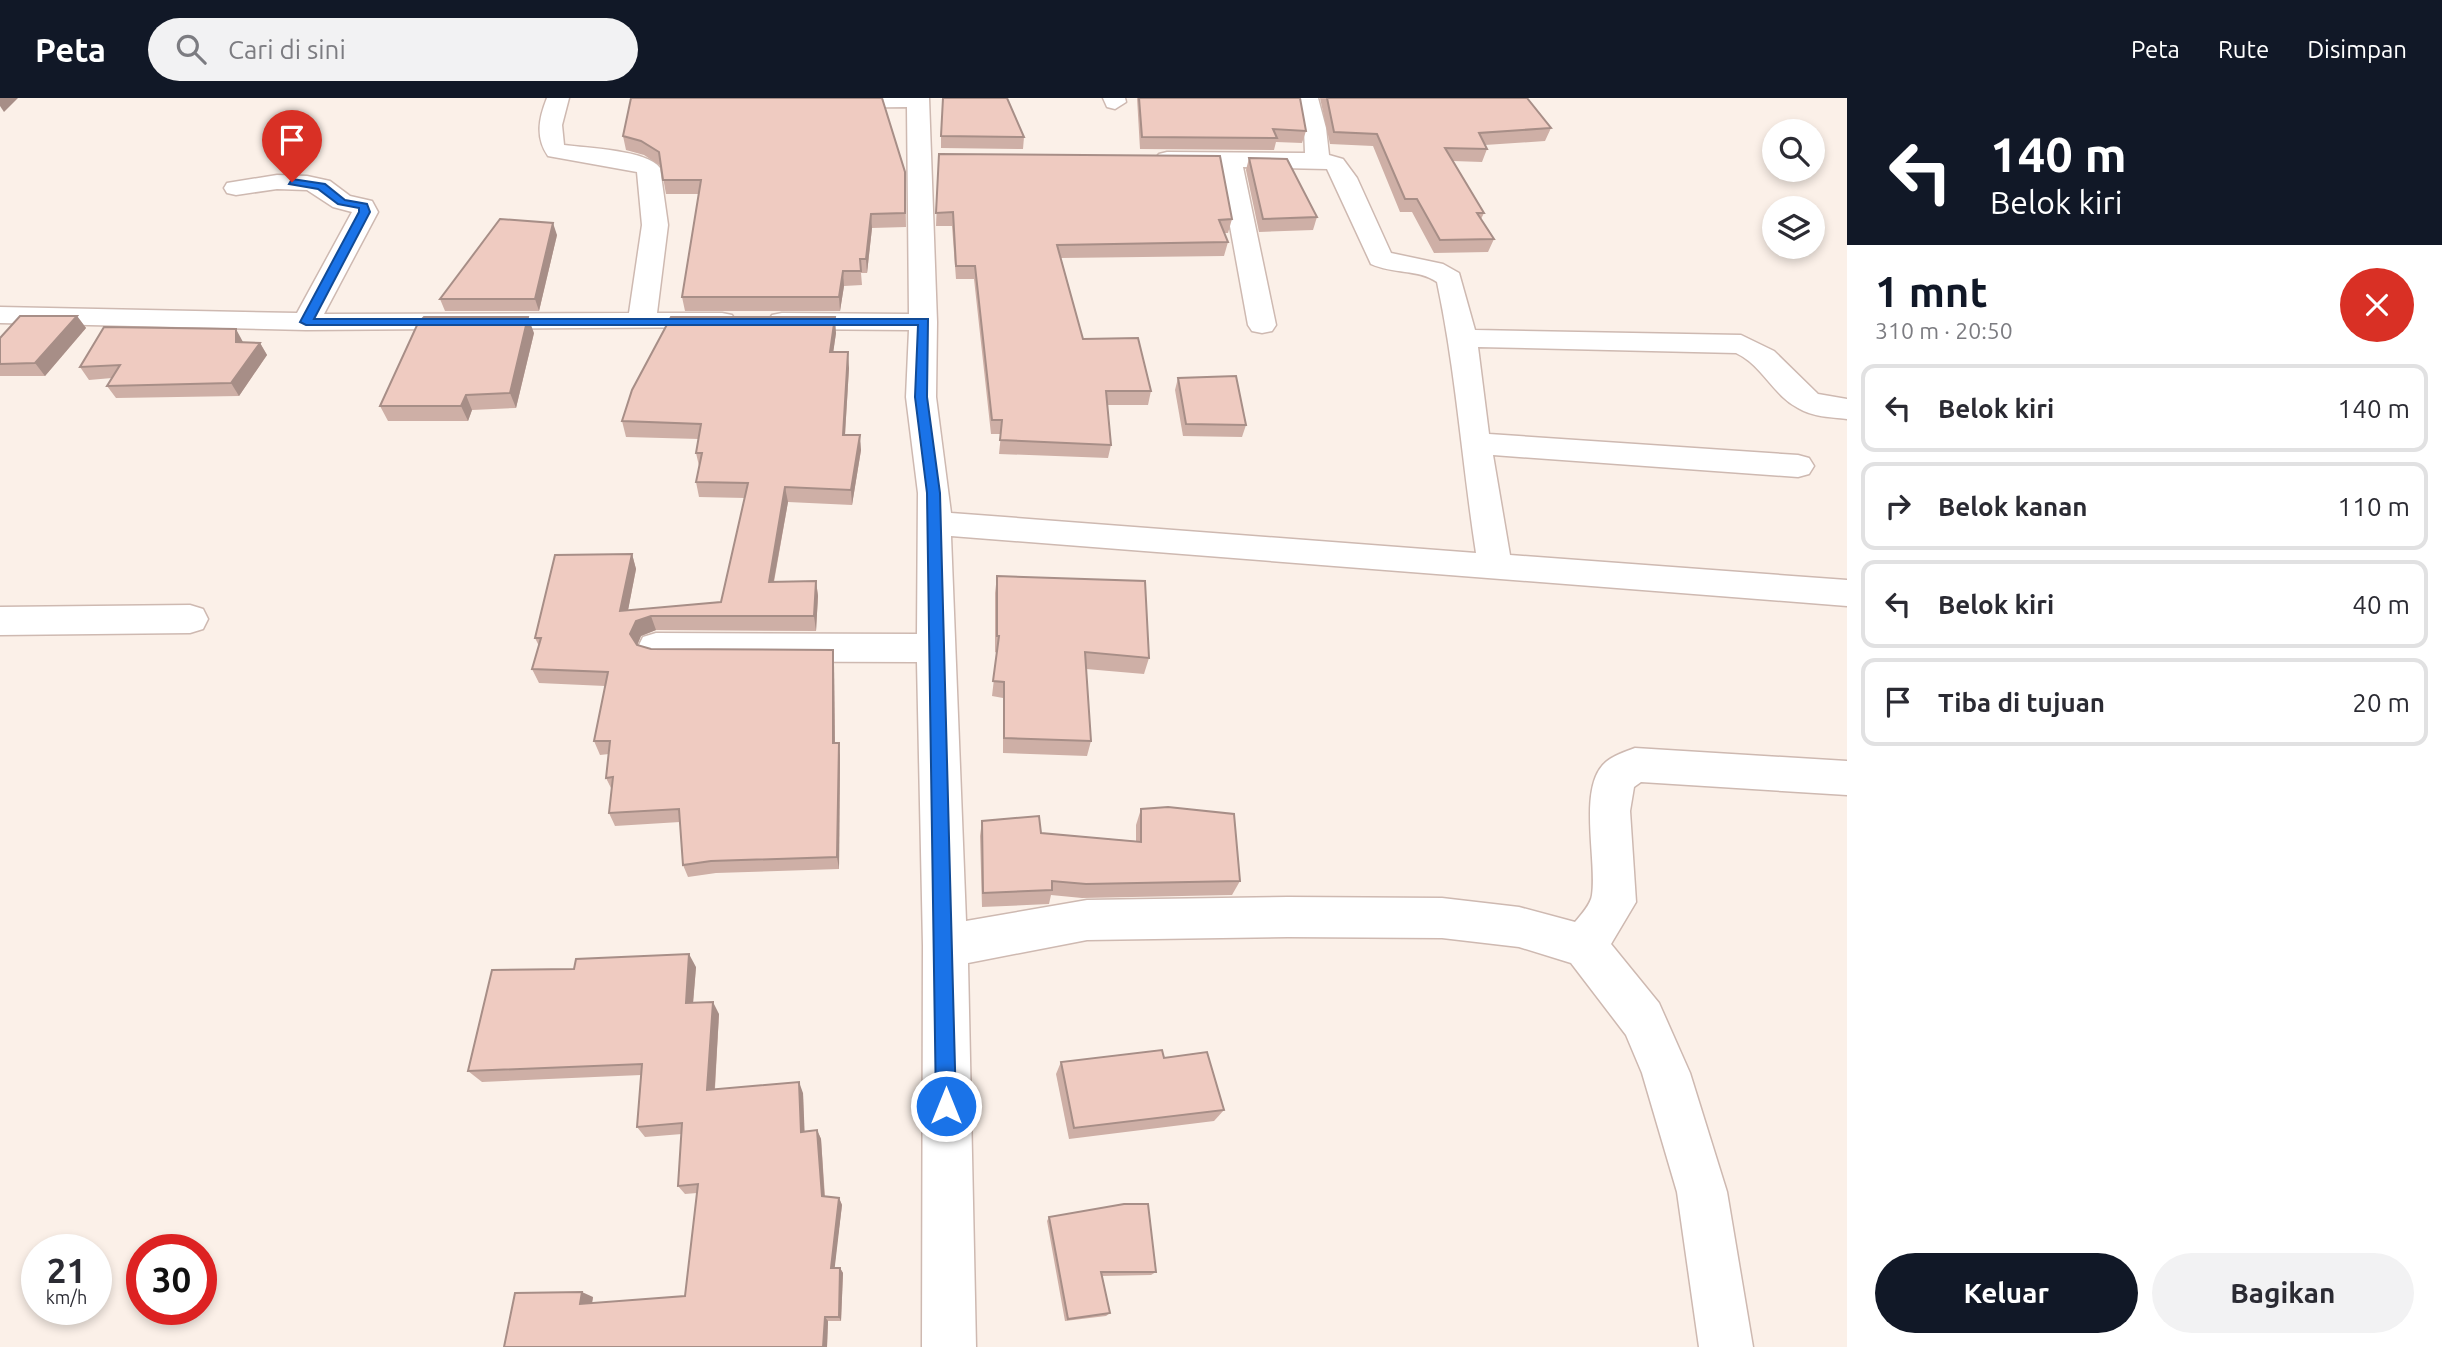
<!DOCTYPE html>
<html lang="id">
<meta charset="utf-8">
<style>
body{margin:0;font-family:Ubuntu,sans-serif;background:#f2f2f3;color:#2b2b33;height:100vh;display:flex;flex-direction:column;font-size:26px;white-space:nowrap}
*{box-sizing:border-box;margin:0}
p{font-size:23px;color:#7c7c81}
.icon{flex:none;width:38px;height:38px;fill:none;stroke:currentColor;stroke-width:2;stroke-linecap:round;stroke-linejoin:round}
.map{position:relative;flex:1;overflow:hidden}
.panel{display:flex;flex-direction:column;background:#fff;width:595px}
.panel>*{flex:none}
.banner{background:#111827;color:#fff;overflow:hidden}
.tools{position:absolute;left:1762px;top:21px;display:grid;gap:14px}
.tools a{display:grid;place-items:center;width:63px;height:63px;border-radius:50%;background:#fff;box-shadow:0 4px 10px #0003;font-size:35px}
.speed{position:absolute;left:21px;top:1136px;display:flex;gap:14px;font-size:35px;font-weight:700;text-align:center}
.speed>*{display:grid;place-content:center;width:91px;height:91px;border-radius:50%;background:#fff;box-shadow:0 4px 10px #0003;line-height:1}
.speed small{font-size:18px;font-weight:400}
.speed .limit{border:10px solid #d22;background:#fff;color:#111}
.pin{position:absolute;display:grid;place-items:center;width:60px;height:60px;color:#fff;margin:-72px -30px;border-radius:50% 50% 50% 0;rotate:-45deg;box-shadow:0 0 7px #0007}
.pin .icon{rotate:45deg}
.me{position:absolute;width:77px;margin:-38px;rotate:0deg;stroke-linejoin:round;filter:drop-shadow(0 0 5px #0008)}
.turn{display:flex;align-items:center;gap:24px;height:147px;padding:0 28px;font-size:32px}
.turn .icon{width:91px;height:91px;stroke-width:2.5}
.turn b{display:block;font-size:49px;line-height:60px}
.round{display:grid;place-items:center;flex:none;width:74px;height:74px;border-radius:37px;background:#f2f2f3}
.overview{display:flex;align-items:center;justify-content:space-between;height:119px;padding:0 28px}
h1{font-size:42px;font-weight:600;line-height:52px;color:#111827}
.primary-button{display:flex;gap:14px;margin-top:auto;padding:14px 28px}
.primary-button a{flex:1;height:80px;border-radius:42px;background:#111827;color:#fff;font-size:28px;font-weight:600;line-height:80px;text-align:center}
.primary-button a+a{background:#f2f2f3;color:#2b2b33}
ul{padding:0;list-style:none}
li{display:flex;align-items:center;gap:21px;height:88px;margin:0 14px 10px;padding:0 14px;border:4px solid #e1e1e2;border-radius:14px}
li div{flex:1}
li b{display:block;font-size:26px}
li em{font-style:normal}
header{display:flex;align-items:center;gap:42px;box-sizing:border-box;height:98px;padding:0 35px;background:#111827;color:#fff}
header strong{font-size:33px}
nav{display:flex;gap:38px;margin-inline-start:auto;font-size:24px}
.search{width:490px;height:63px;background:#f2f2f3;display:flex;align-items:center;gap:18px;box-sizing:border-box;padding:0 24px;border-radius:38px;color:#7c7c81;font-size:26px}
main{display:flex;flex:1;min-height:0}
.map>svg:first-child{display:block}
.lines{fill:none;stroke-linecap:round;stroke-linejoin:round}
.minor-casing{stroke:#ceb9b1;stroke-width:3}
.minor{fill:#fff;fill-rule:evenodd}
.wall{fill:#ceafa6}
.shaded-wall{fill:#a78e87}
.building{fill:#efcbc1;stroke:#a78e87;stroke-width:2}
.route{fill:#1a73e8;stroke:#114b97;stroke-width:2}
</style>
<header>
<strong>Peta</strong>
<div class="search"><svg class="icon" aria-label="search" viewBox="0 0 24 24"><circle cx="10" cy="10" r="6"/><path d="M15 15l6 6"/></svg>Cari di sini</div>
<nav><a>Peta</a><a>Rute</a><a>Disimpan</a></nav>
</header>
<main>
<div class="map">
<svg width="1847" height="1249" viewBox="0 0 1847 1249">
<rect width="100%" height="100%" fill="#fbf0e8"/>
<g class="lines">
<g class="minor-casing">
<g id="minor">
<path d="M547 0H569L562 27 564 47C586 50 648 52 660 70L668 127 657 215H722L732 217 736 223 732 229 306 232 0 225V209L297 215 352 114 333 109 307 92 277 91 236 97 227 95 224 90 227 85 277 77 307 78 330 83 350 98 372 103 378 114 324 216 629 215 642 127 637 74 548 58C535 39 539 20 547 0Z"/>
<path d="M820 0H929L937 224 936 299 951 415 1476 455C1462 365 1456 273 1437 184 1419 171 1392 176 1371 166L1327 71 1243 69 1276 227 1272 233 1262 235 1252 233 1248 227 1219 68H1167L1159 66 1155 61 1159 56 1167 54 1305 55 1304 30 1296 0H1318L1326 30 1329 57 1343 61 1357 80 1391 155 1443 166 1459 175 1475 232 1741 237 1774 253 1818 296 1847 301V321C1830 319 1813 319 1798 310 1773 297 1762 267 1736 255L1478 249 1489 336 1798 357 1809 360 1814 368 1809 376 1798 379 1493 357 1510 457 1847 482V508L951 438 966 823 1087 802 1288 799 1442 800 1519 809 1575 824C1581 817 1591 806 1592 797 1597 764 1579 695 1602 668 1609 659 1624 654 1635 650L1847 663V697L1641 684 1634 689 1630 713 1636 804 1611 846 1659 905 1690 975 1727 1094 1753 1249H1699L1677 1094 1642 975 1626 937 1571 865 1519 849 1442 840 1288 839 1087 842 968 865 976 1249H922L923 848 917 564 656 563 643 559 638 549 643 539 656 535 917 536 918 395 906 299 909 232 782 231 772 229 768 223 772 217 782 215 909 216 907 9 829 10 821 8 818 3Z"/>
<polygon points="1103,0 1125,0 1126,4 1115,11 1107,9"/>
<polygon points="190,507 203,511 208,521 203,531 190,535 0,537 0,509"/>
</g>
</g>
<use href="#minor" class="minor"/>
</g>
<g class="wall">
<polygon points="1137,0 1300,0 1306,33 1302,45 1276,44 1274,52 1140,51"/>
<polygon points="1320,0 1527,0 1551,30 1545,43 1485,47 1487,51 1482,64 1453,63 1484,115 1481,121 1494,141 1488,154 1434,155 1412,114 1400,114 1373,48 1330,46"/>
<polygon points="623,38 905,74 906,129 872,130 867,175 861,175 862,187 844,188 840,213 685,213 682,199 699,96 666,96 661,68 644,57 626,52"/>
<polygon points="941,38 1024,39 1023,51 941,50"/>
<polygon points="939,56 1232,121 1228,135 1224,135 1228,144 1224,158 1061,160 1083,241 1151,293 1148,307 1107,307 1111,347 1108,360 999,356 1001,336 991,336 974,181 956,181 952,128 936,128"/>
<polygon points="1249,60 1317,119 1313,132 1259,134 1246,72"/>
<polygon points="557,137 539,213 445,213 440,201"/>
<polygon points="77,218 86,230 45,278 0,278 0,240"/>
<polygon points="534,235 516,310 472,312 468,323 388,323 380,308"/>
<polygon points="836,235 833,254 849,270 845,337 861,352 852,407 788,404 774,484 816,483 818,498 816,533 656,532 641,538 637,547 651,551 834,566 835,645 840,658 839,771 716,775 688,779 683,767 680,724 615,728 609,715 612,692 606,680 609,656 600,657 594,643 605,588 539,585 532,571 539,548 535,540 632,456 636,471 628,512 721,504 745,400 699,399 696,384 699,368 696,355 699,341 626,339 622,323"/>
<polygon points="243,244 260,245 267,257 239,298 116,300 107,288 112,280 89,282 80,269"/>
<polygon points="1178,280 1246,327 1242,339 1183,338 1175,292"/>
<polygon points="997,478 1149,560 1144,576 1086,571 1091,643 1087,658 1003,655 1003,600 992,598 997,555 995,554 995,495"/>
<polygon points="1141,711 1240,783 1232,797 1082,800 1051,797 1049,806 982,809 980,738 982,723 1041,735 1136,743 1136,727"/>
<polygon points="696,869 693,905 719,916 715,991 803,995 804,1034 817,1032 821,1041 825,1098 839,1100 842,1107 834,1170 840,1170 843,1175 841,1223 828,1223 827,1249 504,1249 593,1199 592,1205 685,1198 697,1095 685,1096 678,1088 682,1036 645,1039 637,1029 641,977 482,984 468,973"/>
<polygon points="1164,960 1224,1012 1214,1023 1069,1041 1056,976 1061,964"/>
<polygon points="1049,1119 1156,1174 1151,1177 1102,1178 1110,1215 1106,1218 1065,1223 1047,1123"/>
</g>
<g class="shaded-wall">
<polygon points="0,0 18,0 4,14 0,8"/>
<polygon points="871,116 872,130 867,175 866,161"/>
<polygon points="553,125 557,137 539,213 535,201"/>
<polygon points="843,173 844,188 840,213 839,199"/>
<polygon points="77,218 86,230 45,278 35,265"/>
<polygon points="528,219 534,235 516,310 510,295"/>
<polygon points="835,219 836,235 831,270 830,254"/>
<polygon points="236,231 243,244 236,244"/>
<polygon points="260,245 267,257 239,298 231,285"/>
<polygon points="848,254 849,270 844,352 843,337"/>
<polygon points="466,297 472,312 468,323 461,308"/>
<polygon points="860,337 861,352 852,407 851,392"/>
<polygon points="785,389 788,404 771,498 769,484"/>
<polygon points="632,456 636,471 625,528 620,513"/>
<polygon points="816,483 818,498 816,533 814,518"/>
<polygon points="651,518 656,532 641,538 636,550 630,536 636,523"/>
<polygon points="833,552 834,566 835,659 833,645"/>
<polygon points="839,645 840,658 839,771 837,759"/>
<polygon points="689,856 696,869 692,917 686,905"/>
<polygon points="713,904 719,916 714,1002 707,992"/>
<polygon points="799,984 803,995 805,1043 801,1034"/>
<polygon points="817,1032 821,1041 825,1106 822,1098"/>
<polygon points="839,1100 842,1107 834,1176 831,1170"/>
<polygon points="840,1170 843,1175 841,1223 839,1219"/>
<polygon points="582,1194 593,1199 591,1211 580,1206"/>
<polygon points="825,1219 828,1223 827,1249 823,1249"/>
</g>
<g class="building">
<polygon points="631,0 882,0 905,74 905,115 871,116 866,161 860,161 861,173 843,173 839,199 682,199 701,82 663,82 659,54 641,43 623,38"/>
<polygon points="943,0 1007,0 1024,39 941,38"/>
<polygon points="1139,0 1300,0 1306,33 1273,31 1277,40 1142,39"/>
<polygon points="1327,0 1527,0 1551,30 1479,35 1487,51 1445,50 1484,115 1477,115 1494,141 1440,142 1417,101 1405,101 1377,36 1334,34"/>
<polygon points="939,56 1220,58 1232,121 1219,122 1228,144 1057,147 1083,241 1138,240 1151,293 1106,293 1111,347 1000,342 1002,322 992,322 975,168 956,168 953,114 936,115"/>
<polygon points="1249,60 1287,61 1317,119 1263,121"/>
<polygon points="500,121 553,125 535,201 440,201"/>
<polygon points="20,218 77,218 35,265 0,266 0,240"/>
<polygon points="424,219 528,219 510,295 466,297 461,308 380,308 418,225"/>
<polygon points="671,219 835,219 830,254 848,254 843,337 860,337 851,392 785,389 769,484 816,483 814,518 651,518 636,523 630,536 637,547 651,551 833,552 833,645 839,645 837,759 711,763 683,767 679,711 609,715 613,679 606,680 610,643 594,643 608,574 532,571 541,540 535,540 555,457 632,456 620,513 721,504 748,385 696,384 702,355 696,355 701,326 622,323 632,292"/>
<polygon points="104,229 236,231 236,244 260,245 231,285 107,288 120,267 80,269"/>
<polygon points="1236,278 1246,327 1186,326 1178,280"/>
<polygon points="997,478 1145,483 1149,560 1085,554 1091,643 1004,640 1004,584 993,583 999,538 997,538"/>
<polygon points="1168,709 1234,716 1240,783 1086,786 1052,783 1052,792 983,795 982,723 1039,718 1041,735 1141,744 1141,711"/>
<polygon points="689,856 686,905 713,904 707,992 799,984 801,1034 817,1032 822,1098 839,1100 831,1170 840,1170 839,1219 825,1219 823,1249 504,1249 515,1195 582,1194 580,1206 685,1198 698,1086 678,1088 682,1025 637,1029 642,966 468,973 492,872 574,871 576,861"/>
<polygon points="1162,952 1164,960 1207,954 1224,1012 1074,1030 1061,964"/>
<polygon points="1124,1106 1148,1106 1156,1174 1101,1174 1110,1215 1068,1221 1049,1119"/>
</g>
<polygon class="route" points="292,81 325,86 345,102 367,106 370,114 314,221 928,221 927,299 940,395 956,1008 953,1015 946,1018 939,1015 936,1008 927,395 915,299 918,227 306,227 300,224 359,114 359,110 338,106 318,91 289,86"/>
</svg>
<div class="tools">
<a><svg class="icon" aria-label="search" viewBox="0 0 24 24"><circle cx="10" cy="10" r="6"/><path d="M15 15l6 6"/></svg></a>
<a><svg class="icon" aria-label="layers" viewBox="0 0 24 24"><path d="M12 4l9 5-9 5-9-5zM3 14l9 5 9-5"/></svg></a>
</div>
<div class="speed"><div>21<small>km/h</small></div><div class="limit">30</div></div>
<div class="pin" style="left:292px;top:84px;background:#d93025"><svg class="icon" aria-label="arrive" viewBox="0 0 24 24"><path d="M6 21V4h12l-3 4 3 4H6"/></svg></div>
<svg class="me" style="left:946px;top:1008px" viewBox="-20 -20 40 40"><circle r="17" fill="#1a73e8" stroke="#fff" stroke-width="3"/><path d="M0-11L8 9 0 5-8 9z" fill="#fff"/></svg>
</div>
<section class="panel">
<div class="banner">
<div class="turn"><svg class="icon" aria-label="left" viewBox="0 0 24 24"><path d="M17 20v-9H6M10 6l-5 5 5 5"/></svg><div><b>140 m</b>Belok kiri</div></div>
</div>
<div class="overview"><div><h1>1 mnt</h1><p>310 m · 20:50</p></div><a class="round" style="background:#d93025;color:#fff"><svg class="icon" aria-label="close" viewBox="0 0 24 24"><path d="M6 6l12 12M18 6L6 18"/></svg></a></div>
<ul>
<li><svg class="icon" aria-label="left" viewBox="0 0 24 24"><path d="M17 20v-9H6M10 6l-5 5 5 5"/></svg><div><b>Belok kiri</b></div><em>140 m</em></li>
<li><svg class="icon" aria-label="right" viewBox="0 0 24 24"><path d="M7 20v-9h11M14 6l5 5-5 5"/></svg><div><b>Belok kanan</b></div><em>110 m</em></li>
<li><svg class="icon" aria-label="left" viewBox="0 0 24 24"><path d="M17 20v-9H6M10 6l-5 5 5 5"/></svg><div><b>Belok kiri</b></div><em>40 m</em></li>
<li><svg class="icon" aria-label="arrive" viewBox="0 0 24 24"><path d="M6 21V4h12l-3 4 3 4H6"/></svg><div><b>Tiba di tujuan</b></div><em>20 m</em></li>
</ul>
<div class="primary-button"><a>Keluar</a><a>Bagikan</a></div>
</section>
</main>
